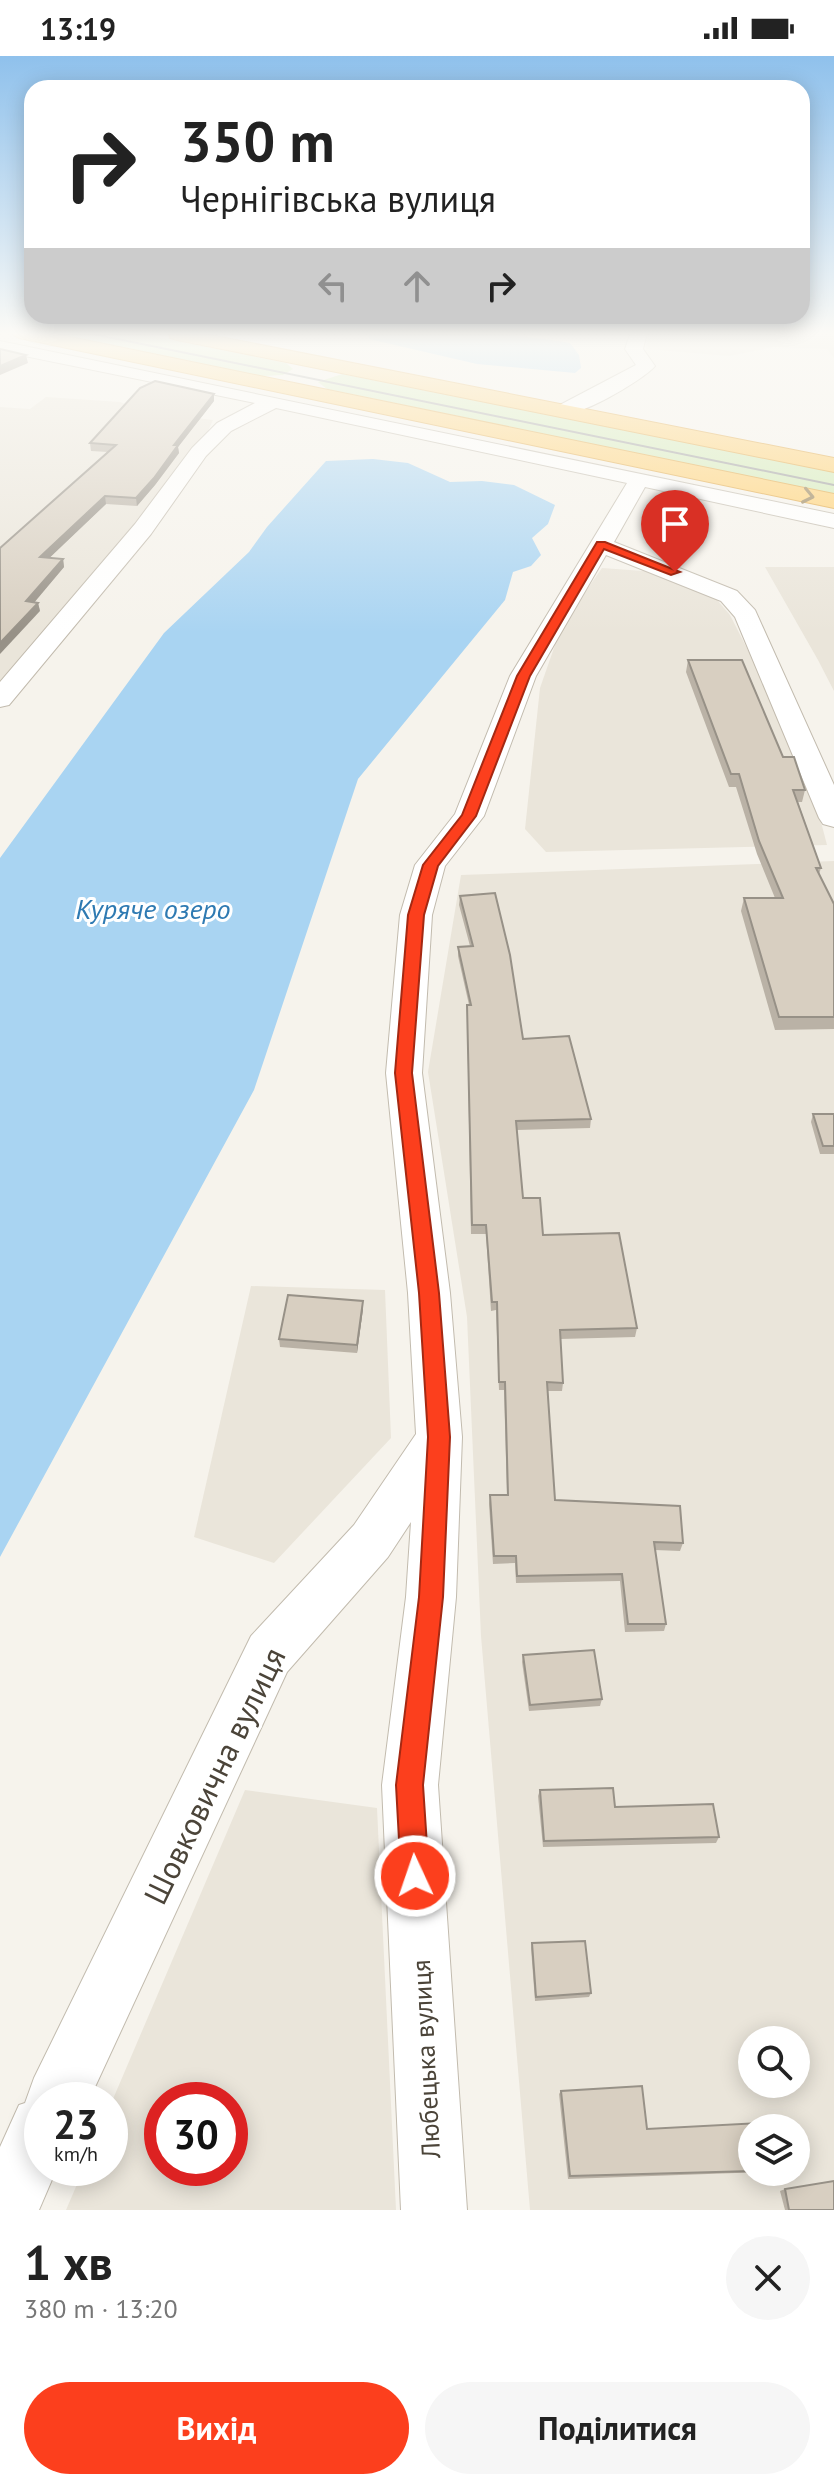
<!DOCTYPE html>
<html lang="uk">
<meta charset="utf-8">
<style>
body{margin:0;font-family:"PT Sans",sans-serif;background:#f6f6f6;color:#222;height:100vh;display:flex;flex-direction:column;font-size:30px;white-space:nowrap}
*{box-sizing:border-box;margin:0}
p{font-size:26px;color:#767676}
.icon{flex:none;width:44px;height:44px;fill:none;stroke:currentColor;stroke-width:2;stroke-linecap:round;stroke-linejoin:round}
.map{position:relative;height:2154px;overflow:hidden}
.drawer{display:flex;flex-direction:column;background:#fff;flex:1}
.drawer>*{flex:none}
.hud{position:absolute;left:24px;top:24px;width:786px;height:244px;border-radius:24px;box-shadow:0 4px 20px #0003;background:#fff;color:#222;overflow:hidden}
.fabs{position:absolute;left:738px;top:1970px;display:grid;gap:16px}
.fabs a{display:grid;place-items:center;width:72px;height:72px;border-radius:50%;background:#fff;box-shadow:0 4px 20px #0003;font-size:40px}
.speed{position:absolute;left:24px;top:2026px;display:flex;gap:16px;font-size:40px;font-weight:700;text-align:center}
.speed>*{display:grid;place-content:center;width:104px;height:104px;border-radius:50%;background:#fff;box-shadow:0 4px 20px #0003;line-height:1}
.speed small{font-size:20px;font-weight:400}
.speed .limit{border:12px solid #d22;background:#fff;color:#111}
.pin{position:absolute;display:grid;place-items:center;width:68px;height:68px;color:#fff;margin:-82px -34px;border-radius:50% 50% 50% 0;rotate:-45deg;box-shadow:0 0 8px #0007}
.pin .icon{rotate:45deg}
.me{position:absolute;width:88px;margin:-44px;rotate:357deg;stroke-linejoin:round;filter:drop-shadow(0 0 6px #0008)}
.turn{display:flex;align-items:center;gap:28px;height:168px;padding:0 24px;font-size:36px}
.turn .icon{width:104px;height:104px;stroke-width:2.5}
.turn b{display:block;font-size:56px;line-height:68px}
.lanes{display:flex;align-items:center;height:76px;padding:0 24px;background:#0003;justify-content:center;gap:40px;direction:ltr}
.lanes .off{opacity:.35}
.round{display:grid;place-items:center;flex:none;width:84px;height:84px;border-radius:42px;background:#f6f6f6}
.headline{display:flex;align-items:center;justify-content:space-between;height:136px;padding:0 24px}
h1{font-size:48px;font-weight:600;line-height:60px}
.primary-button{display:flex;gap:16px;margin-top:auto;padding:16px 24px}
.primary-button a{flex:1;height:92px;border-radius:48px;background:#fc3f1d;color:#fff;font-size:32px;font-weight:600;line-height:92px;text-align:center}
.primary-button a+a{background:#f6f6f6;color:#222}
.status{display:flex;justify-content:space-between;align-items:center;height:56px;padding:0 40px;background:#fff;direction:ltr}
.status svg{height:22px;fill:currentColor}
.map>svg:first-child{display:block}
.residential{fill:#eae5da;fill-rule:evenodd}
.green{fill:#d2eab5}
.water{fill:#a9d4f2}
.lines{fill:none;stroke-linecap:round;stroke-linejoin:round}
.minor-casing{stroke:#c2bbae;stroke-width:2}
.highway-casing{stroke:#e0a43c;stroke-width:2}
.minor{fill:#fff;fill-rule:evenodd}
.highway{fill:#ffcf6e;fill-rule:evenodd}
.tram{stroke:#9a9a9a;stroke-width:2}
.wall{fill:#bab2a6}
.shaded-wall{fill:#979187}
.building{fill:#d8cfc1;stroke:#979187;stroke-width:2}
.oneway{stroke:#937c4e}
.route{fill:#fc3f1d;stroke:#a42913;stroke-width:2}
.labels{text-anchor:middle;stroke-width:6;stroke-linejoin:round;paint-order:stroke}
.street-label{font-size:26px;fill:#4b4439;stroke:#fff}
.water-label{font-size:28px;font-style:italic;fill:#2e7ab2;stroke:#fff}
.near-street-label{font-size:32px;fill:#4b4439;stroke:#fff}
</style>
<div class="status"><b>13:19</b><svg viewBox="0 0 49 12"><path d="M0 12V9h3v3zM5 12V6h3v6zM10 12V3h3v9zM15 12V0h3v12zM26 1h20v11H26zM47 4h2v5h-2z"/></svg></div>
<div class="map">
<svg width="834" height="2154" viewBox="0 0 834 2154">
<rect width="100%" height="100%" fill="#f6f3ec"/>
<g class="residential">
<polygon points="648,276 834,276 834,302 827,293 774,291 729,300 646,293"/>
<polygon points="46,341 120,346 147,356 213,364 202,388 0,630 0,351 30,353"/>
<polygon points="765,511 834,511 834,635 818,604"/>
<polygon points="602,512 657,516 689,525 718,545 730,559 806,708 827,789 546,796 525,773 540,632 562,569"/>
<path d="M834 805V2154H530L481 1580 467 1261 428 1016 461 819ZM752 1984H796V2028H752ZM752 2072H796V2116H752Z"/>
<polygon points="251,1230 385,1234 391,1382 274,1507 194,1481"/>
<path d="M245 1734 377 1752 396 2154H66L84 2112H110V2050ZM230 2044V2112H162V2044Z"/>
</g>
<g class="green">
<polygon points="48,276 133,276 286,307 293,313 283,319 262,320"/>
<polygon points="342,318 834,416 834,438 327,333 318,326"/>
</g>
<g class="water">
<polygon points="369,276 480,276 545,283 570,287 579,299 581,312 575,317 477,308 369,283"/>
<polygon points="373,403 408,407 450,426 482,425 514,429 555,449 548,468 532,482 541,499 531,510 513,516 505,544 358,723 254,1034 0,1501 0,802 164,577 249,496 267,471 326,405"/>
</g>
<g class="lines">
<g class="minor-casing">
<g id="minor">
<path d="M631 276H647L643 293 655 310C642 325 575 364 556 359L553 355 556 351 636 309 625 293Z"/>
<polygon points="0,285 834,458 834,472 645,431 614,486 737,535 755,554 834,729 834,771 823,768 819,762 735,561 721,545 606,499 536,620 484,760 445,810 432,859 422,1017 450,1237 462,1381 456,1541 438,1729 467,2154 401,2154 382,1729 406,1541 411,1466 388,1501 287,1616 89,2044 42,2044 42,2112 57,2112 39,2154 0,2154 0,2091 19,2049 25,2047 34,2022 251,1580 354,1469 416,1378 408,1237 386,1017 400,859 415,809 455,758 510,620 627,427 276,352 231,375 206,400 151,478 9,649 0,651 0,626 135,468 192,392 217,367 255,347 0,295"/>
</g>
</g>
<g class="highway-casing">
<g id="highway">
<polygon points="9,276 46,276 834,438 834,452 19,282"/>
<polygon points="169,276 195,276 834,402 834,416 177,284 170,282"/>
</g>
</g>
<use href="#minor" class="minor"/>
<use href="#highway" class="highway"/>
<polyline class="tram" points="83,276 834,429"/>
</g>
<g class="wall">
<polygon points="689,276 724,276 724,277"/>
<polygon points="214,345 178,391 179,397 155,429 137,450 106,448 49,502 63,503 64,511 34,546 38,547 40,555 0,492 108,396 91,395 90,387"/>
<polygon points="688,604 783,701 805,734 802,746 798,746 821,812 819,818 834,848 834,973 775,974 741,855 744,842 775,842 757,798 736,731 729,731 686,616"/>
<polygon points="460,840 523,983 591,1063 590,1072 517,1074 523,1142 543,1179 637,1272 635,1281 560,1283 563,1327 562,1335 548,1335 555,1444 683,1487 680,1495 655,1494 666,1568 664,1575 625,1576 620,1525 516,1527 515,1507 493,1508 489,1448 490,1439 507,1439 504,1334 499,1334 496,1254 491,1255 486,1178 471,1178 467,958 469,949 458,900 458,891 470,890 459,849"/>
<polygon points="813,1058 834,1058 834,1098 820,1098 811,1066"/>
<polygon points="363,1253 357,1297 280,1291 279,1283"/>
<polygon points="523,1599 602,1643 600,1650 529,1655 522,1606"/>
<polygon points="540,1734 615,1751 719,1781 716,1787 543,1791 538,1740"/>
<polygon points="532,1887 591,1937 589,1941 535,1945 531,1892"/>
<polygon points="561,2035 647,2073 752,2072 752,2116 765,2116 568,2123 559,2038"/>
<polygon points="785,2133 834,2154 785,2154 780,2135"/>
</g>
<g class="shaded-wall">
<polygon points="26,299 28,307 0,319 0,310"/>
<polygon points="214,338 214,345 178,391 179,397 155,429 137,450 136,442 174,389"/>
<polygon points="105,440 106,448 42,509 40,501"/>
<polygon points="63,503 64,511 28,554 26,545"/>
<polygon points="38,547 40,555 0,598 0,587"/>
<polygon points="363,1245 363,1253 357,1297 357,1289"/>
</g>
<g class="building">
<polygon points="0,293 26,299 0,310"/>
<polygon points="155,325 214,338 174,389 178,389 154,422 136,442 105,440 40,501 63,503 26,545 38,547 0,587 0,492 116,389 90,387 140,332"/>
<polygon points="688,604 742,604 783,701 794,701 805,734 793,734 821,812 816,812 834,848 834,961 779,961 744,842 783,842 759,785 739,718 731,718"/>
<polygon points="495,837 510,899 523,983 569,980 591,1063 516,1065 523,1142 540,1142 543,1179 619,1177 637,1272 560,1274 563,1327 547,1326 555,1444 680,1450 683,1487 654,1486 666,1568 628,1568 622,1518 517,1520 516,1500 494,1500 490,1439 508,1439 505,1326 499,1326 497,1246 492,1246 486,1169 472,1169 467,949 471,949 458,891 473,890 460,840"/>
<polygon points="813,1058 834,1058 834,1090 823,1090"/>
<polygon points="288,1239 363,1245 357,1289 279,1283"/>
<polygon points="594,1594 602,1643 530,1649 523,1599"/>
<polygon points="613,1732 615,1751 713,1748 719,1781 544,1785 540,1734"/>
<polygon points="585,1885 591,1937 536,1941 532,1887"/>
<polygon points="642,2030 647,2073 760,2067 761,2072 752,2072 752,2115 570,2120 561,2035"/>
<polygon points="834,2125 834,2154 789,2154 785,2133"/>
</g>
<defs><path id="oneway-chevron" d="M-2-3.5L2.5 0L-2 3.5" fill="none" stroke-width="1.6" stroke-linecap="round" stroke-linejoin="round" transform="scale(2)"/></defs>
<use class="oneway" href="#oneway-chevron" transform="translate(808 440) rotate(12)"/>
<linearGradient id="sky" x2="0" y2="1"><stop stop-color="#8fc1ec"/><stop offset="0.48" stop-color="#fbfaf6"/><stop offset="1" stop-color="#fbfaf6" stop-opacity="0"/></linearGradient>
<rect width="834" height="577" fill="url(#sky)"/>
<polygon class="route" points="597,486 605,486 680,516 671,519 604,493 530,620 476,760 438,810 424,859 412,1017 439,1237 450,1381 443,1541 423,1729 429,1820 425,1830 415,1834 405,1830 401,1820 396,1729 419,1541 428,1381 419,1237 395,1017 408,859 423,809 462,759 517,620"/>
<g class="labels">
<g class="street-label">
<text transform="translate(426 2003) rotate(-93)" y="9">Любецька вулиця</text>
</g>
<g class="water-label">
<text x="153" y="863">Куряче озеро</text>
</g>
<g class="near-street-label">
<text transform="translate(215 1720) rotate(-64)" y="11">Шовковична вулиця</text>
</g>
</g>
</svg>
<div class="fabs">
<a><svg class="icon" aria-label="search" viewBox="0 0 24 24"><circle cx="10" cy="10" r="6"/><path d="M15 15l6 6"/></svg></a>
<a><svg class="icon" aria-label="layers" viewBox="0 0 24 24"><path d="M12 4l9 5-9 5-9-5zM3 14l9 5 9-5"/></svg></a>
</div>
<div class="speed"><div>23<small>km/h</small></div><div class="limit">30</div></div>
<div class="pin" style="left:675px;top:516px;background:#d93025"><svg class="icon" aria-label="arrive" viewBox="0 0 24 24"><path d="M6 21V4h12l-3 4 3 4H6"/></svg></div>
<svg class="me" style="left:415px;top:1820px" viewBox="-20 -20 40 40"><circle r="17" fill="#fc3f1d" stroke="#fff" stroke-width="3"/><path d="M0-11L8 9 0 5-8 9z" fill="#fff"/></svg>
<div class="hud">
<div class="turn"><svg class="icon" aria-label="right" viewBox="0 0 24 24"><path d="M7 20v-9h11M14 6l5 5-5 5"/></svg><div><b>350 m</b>Чернігівська вулиця</div></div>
<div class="lanes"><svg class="icon off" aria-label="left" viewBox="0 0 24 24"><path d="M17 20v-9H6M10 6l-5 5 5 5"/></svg><svg class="icon off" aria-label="ahead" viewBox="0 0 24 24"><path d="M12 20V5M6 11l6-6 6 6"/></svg><svg class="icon" aria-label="right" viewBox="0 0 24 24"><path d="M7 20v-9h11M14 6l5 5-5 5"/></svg></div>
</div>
</div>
<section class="drawer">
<div class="headline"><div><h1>1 хв</h1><p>380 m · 13:20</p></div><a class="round"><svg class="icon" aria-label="close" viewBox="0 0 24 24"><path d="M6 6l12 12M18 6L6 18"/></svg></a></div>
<div class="primary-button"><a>Вихід</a><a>Поділитися</a></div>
</section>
